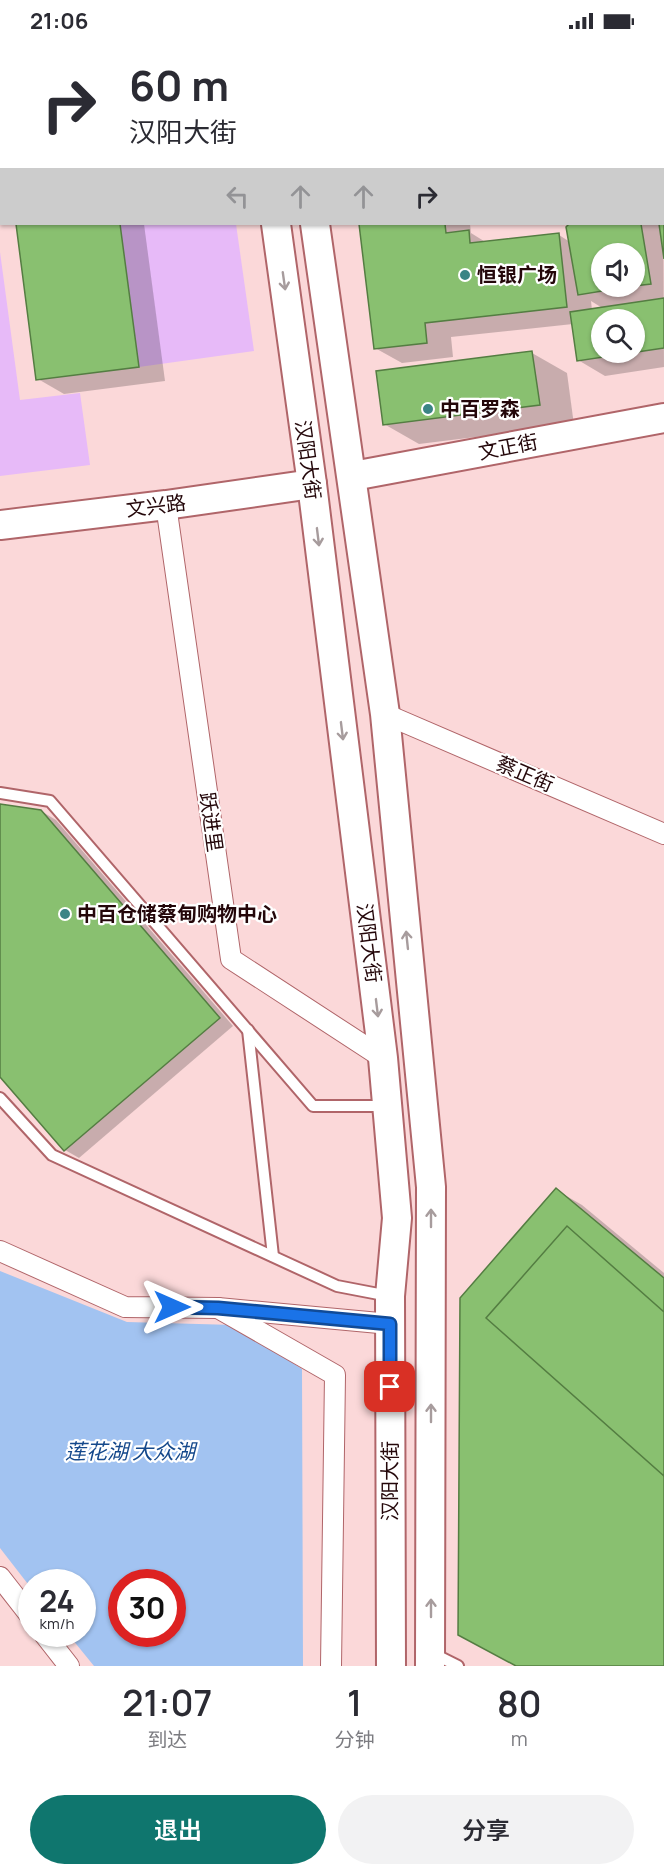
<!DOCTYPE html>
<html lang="zh">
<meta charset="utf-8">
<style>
body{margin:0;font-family:Manrope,"Noto Sans SC",sans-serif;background:#f2f2f3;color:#2b2b33;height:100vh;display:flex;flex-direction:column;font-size:22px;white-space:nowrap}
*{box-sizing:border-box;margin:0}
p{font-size:20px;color:#7c7c81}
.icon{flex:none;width:33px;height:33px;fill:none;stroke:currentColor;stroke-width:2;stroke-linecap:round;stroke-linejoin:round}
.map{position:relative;height:1624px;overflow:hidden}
.sheet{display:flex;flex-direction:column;background:#fff;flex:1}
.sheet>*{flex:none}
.hud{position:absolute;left:0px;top:0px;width:664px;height:183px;box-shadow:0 2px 4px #0004;background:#fff;color:#2b2b33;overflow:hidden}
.fabs{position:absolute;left:591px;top:201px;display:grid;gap:12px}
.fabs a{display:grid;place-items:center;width:54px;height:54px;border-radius:50%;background:#fff;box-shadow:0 2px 4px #0004;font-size:30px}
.speed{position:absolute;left:18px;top:1527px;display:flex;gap:12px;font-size:30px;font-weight:700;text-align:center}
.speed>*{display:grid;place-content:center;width:78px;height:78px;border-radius:50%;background:#fff;box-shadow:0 2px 4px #0004;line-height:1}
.speed small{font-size:15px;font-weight:400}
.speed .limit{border:9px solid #d22;background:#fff;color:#111}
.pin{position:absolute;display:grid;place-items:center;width:51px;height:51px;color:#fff;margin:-26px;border-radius:12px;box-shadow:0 3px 9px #0006}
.me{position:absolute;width:66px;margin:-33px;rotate:90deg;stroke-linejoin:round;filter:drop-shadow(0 0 4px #0008)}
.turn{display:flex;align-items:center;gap:21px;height:126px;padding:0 30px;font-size:27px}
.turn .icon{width:78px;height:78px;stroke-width:2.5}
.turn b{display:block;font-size:42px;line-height:51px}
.lanes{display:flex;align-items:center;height:57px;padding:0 30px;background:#0003;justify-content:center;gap:30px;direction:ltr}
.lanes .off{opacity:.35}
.eta{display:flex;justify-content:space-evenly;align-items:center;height:102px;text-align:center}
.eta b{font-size:36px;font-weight:600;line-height:42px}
.button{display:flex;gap:12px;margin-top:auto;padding:12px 30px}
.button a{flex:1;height:69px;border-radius:36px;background:#0f766e;color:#fff;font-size:24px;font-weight:600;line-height:69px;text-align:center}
.button a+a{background:#f2f2f3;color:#2b2b33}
.status{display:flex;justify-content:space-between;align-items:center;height:42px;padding:0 30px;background:#fff;direction:ltr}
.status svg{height:16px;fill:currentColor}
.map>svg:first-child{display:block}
.green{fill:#e7baf8}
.water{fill:#a2c3f1;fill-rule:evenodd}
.shadow{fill:#0003;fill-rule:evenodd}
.building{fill:#89c070;stroke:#547d42;stroke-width:1.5;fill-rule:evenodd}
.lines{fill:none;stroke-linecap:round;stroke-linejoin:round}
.lane-casing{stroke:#b06569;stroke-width:14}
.street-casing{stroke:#b06569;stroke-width:22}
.secondary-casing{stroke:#b06569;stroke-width:32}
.lane{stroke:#fff;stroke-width:10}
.street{stroke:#fff;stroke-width:20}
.secondary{stroke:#fff;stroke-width:28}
.oneway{stroke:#a79c9d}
.route-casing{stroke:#114b97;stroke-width:15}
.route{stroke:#1a73e8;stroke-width:10}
.poi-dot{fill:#3b8485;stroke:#fff;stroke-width:2}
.labels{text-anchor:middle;stroke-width:4.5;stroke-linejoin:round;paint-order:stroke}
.poi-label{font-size:20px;font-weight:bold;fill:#24070a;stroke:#fff;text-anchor:start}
.street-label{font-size:20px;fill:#24070a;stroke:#fff}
.water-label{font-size:21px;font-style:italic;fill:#14488b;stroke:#fff}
</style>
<div class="status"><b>21:06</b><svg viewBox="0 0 49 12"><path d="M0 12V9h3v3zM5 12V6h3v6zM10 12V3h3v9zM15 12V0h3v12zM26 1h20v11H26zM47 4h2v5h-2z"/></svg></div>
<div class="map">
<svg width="664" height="1624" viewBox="0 0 664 1624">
<rect width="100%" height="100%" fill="#fbd8d9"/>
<g class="green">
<polygon points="0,0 212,0 212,1 2,2 1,72"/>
<polygon points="120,182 236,182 254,309 139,325"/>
<polygon points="0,210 20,358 80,351 90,423 0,434"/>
</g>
<path class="water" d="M0 1229 127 1280 234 1283 302 1327 303 1624H94L68 1592H82V1540H32L31 1546 0 1506ZM122 1540H172V1592H122Z"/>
<g class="shadow">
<polygon points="12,0 107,0 96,2"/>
<polygon points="171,0 210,0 213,2 171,2"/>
<path d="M663 116 664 325 605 334 578 318 573 282 451 295 453 315 402 321 375 306 361 182H470L471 191 487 201 559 193 570 200 568 185 571 182H663ZM602 212H634V244H602ZM591 259 604 267 592 268ZM602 278H634V310H602Z"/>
<polygon points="17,182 144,182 165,339 64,352 38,337"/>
<polygon points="532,311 567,331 574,383 419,402 384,382"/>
<polygon points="0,764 41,769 56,778 233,984 79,1116 65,1108 0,1033"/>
<polygon points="556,1148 582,1163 664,1231 664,1624 517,1624"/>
</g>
<g class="building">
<polygon points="664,158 664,217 659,182 663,182"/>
<polygon points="16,182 120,182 139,325 36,338"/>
<polygon points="359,182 445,182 446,191 469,188 470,201 559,191 567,265 425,281 427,301 374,307"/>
<polygon points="569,182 641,182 651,242 634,244 634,212 602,212 602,244 633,244 578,253 566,185"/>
<path d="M664 256V306L577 319 570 270ZM602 278H634V310H602Z"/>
<polygon points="532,309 540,363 383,383 376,329"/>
<polygon points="0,762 41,768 220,976 64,1109 0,1035"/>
<polygon points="556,1146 664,1236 664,1624 516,1624 458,1593 460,1256"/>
<polygon points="567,1184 664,1270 664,1434 486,1276"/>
</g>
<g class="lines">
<g class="lane-casing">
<g id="lane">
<polyline points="0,751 50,759 313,1064 388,1064"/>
<polyline points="248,988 273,1214"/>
<polyline points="0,1056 52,1113 337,1244 389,1254"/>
<polyline points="432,1611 458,1624"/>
</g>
</g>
<g class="street-casing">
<g id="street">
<polyline points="166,463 231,917 383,1016"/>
<polyline points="385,672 664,792"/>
<polyline points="0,1209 125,1265 218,1266 390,1282"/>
<polyline points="218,1266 335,1333 331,1624"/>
<polyline points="0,1535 32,1576"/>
<polyline points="44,1592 69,1624"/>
</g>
</g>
<g class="secondary-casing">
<g id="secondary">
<polyline points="252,0 252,2"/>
<polyline points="288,0 288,2"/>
<polyline points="276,182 312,442 383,1016 397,1176 390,1254 391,1624"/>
<polyline points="315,182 385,672 431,1145 430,1624"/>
<polyline points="353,434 664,376"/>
<polyline points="0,483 166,463 312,442"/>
</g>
</g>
<use href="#lane" class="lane"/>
<use href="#street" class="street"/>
<use href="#secondary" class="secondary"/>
</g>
<defs><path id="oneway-shaft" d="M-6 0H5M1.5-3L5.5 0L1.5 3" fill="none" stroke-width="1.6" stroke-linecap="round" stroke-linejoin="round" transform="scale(1.5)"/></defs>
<g class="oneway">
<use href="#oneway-shaft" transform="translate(284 239) rotate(82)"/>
<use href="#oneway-shaft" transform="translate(318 495) rotate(83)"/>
<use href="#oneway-shaft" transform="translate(342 689) rotate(83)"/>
<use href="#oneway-shaft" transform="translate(407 898) rotate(-96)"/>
<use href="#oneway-shaft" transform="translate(377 966) rotate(83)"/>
<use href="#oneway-shaft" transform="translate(431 1176) rotate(-90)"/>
<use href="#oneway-shaft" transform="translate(431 1371) rotate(-90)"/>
<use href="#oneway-shaft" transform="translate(431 1566) rotate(-90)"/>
</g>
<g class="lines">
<g class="route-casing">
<polyline id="route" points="172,1265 218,1266 390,1282 390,1345"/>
</g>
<use href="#route" class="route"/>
</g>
<g class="poi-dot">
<circle cx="465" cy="233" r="6"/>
<circle cx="428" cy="367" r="6"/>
<circle cx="65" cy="872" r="6"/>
</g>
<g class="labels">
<g class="poi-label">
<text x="477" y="240">恒银广场</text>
<text x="440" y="374">中百罗森</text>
<text x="77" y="879">中百仓储蔡甸购物中心</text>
</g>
<g class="street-label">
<text transform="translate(508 405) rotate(-11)" y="7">文正街</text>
<text transform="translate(308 418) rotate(82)" y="7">汉阳大街</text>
<text transform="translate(156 464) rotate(-7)" y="7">文兴路</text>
<text transform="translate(525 732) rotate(23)" y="7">蔡正街</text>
<text transform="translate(211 780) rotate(82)" y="7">跃进里</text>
<text transform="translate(369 901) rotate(83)" y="7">汉阳大街</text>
<text transform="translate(390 1439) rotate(-90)" y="7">汉阳大街</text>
</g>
<g class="water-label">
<text x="130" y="1417">莲花湖 大众湖</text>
</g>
</g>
</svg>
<div class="fabs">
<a><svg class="icon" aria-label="sound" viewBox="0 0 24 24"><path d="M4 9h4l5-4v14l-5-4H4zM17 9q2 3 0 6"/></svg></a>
<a><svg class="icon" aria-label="search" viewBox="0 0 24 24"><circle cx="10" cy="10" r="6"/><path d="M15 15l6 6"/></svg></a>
</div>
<div class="speed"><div>24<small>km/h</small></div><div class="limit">30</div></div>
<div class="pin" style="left:390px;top:1345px;background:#d93025"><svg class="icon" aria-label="arrive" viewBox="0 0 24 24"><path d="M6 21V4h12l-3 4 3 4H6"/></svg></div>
<svg class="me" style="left:172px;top:1265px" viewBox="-20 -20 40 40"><path d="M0-17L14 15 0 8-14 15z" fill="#1a73e8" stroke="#fff" stroke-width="4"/></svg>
<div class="hud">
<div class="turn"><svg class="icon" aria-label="right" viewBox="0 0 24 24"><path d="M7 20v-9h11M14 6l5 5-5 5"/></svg><div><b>60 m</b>汉阳大街</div></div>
<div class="lanes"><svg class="icon off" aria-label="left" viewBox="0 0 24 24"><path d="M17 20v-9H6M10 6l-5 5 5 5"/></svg><svg class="icon off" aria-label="ahead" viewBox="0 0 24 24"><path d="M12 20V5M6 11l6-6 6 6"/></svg><svg class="icon off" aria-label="ahead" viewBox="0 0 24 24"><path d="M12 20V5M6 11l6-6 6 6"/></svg><svg class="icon" aria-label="right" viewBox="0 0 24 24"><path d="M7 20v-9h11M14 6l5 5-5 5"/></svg></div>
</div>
</div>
<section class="sheet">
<div class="eta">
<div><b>21:07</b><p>到达</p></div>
<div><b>1</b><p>分钟</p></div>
<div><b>80</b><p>m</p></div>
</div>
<div class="button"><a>退出</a><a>分享</a></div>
</section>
